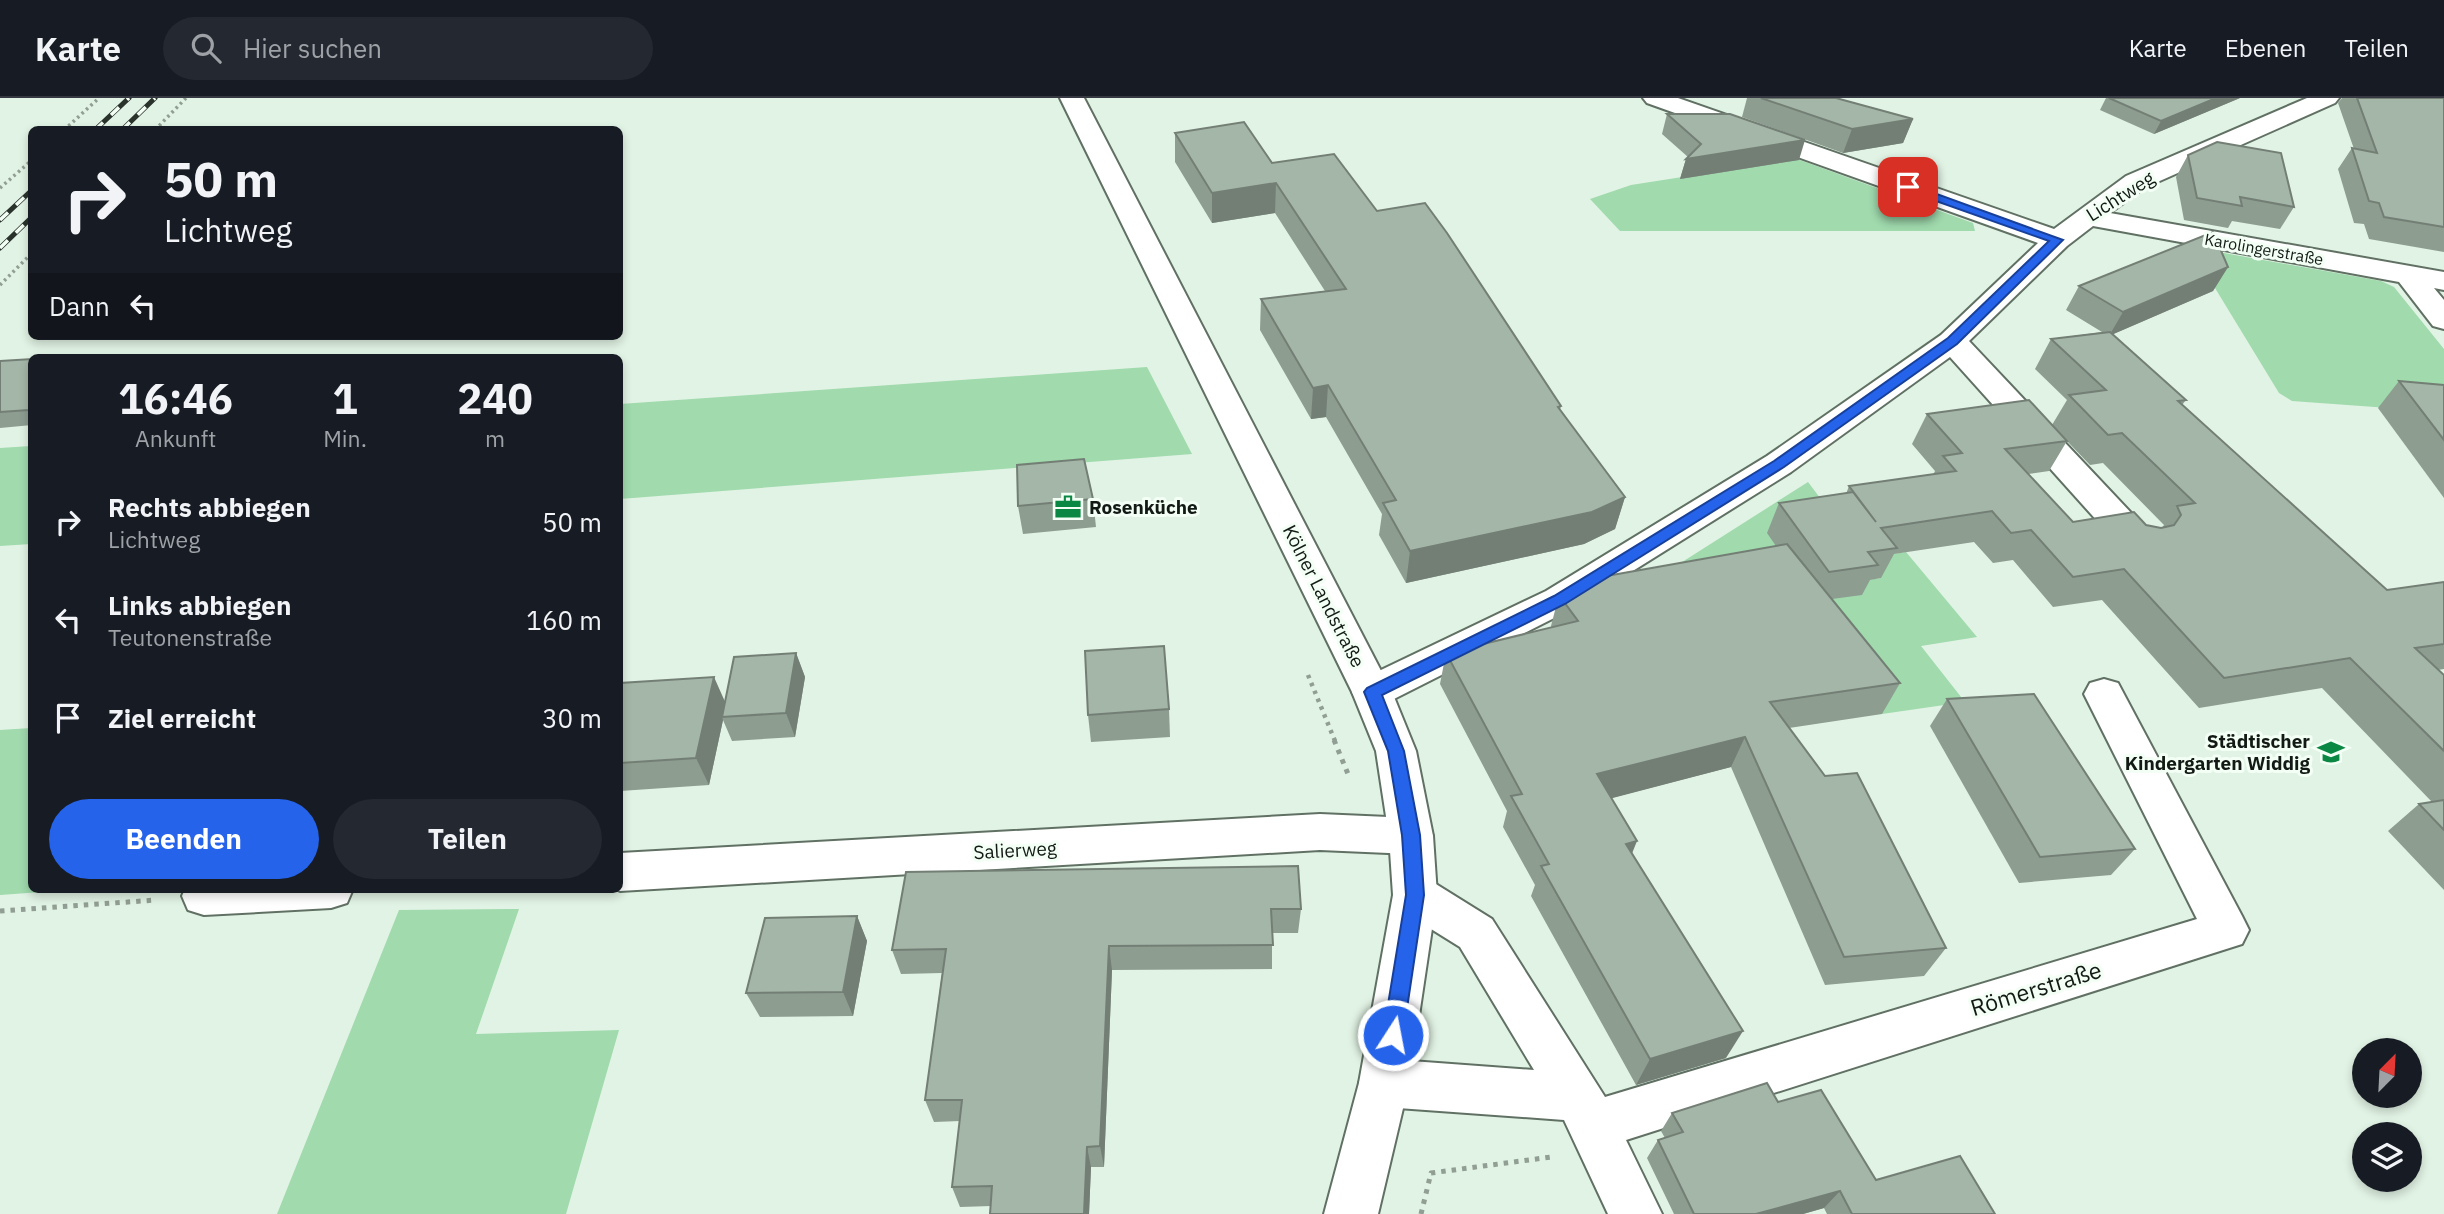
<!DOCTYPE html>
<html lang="de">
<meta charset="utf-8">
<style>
body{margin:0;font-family:"IBM Plex Sans",sans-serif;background:#242831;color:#f1f3f6;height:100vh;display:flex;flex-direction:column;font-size:26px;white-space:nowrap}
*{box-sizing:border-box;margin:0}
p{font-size:23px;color:#9ea1a6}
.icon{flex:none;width:38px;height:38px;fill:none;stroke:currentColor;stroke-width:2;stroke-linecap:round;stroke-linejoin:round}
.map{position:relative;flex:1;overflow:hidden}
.sheet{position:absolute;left:28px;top:256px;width:595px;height:539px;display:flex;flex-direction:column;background:#171b24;border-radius:10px;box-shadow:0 4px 10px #0003}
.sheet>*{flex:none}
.guide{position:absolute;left:28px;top:28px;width:595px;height:214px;border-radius:10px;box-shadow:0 4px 10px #0003;background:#171b24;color:#f1f3f6;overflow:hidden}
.needle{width:46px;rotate:24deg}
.controls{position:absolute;left:2352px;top:940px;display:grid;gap:14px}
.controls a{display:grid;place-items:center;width:70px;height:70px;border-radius:50%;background:#171b24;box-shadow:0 4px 10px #0003;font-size:35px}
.pin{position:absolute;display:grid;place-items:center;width:60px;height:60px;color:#fff;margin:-30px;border-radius:14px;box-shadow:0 4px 10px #0006}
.me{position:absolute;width:77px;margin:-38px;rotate:11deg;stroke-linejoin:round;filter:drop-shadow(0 0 5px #0008)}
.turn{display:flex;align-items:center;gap:24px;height:147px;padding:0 21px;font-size:32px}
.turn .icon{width:91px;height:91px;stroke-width:2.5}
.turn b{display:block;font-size:49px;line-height:60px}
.then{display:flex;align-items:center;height:66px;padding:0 21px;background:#0003;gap:14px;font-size:26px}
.eta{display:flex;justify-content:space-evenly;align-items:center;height:119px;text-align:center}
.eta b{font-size:42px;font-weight:700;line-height:49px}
.cta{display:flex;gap:14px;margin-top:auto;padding:14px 21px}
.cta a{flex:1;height:80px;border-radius:42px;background:#2563eb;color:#fff;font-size:28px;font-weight:700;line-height:80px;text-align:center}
.cta a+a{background:#242831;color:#f1f3f6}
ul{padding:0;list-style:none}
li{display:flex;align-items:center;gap:21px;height:98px;padding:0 21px}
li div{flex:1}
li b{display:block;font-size:26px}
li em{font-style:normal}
header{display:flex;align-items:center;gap:42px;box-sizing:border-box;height:98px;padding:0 35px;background:#171b24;border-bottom:2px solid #363941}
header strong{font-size:33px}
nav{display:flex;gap:38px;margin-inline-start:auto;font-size:24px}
.search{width:490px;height:63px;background:#242831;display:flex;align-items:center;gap:18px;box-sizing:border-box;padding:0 24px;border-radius:38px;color:#9ea1a6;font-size:26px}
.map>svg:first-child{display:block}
.green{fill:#a0daad}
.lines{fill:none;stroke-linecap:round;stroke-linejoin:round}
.minor-casing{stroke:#607164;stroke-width:4}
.secondary-casing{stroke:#607164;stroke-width:4}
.path-far2{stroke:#919e93;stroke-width:3.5;stroke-dasharray:2.5 3.5;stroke-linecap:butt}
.path-far1{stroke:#919e93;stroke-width:4.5;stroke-dasharray:3.5 5;stroke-linecap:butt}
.path{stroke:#919e93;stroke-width:5;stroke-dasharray:4.5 6;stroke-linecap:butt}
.minor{fill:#fff;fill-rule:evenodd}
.secondary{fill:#fff;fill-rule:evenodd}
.rail-casing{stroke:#2a322c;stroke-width:5}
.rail{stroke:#f3fef5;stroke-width:3.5;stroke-dasharray:11;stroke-linecap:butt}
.wall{fill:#8d9d90;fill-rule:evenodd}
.shaded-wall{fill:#737f75}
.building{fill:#a4b6a7;stroke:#737f75;stroke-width:2}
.route{fill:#2563eb;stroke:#184099;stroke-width:2}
.labels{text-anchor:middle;stroke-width:6;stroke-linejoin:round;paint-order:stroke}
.far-street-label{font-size:16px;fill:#131a15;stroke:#f3fef5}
.street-label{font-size:19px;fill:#131a15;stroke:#f3fef5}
.poi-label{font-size:19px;font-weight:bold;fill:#131a15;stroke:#f3fef5;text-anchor:start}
.near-street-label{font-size:23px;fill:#131a15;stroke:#f3fef5}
</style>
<header>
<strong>Karte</strong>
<div class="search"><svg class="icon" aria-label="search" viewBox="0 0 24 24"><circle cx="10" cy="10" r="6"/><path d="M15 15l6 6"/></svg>Hier suchen</div>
<nav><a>Karte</a><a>Ebenen</a><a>Teilen</a></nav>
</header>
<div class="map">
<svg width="2444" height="1116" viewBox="0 0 2444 1116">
<rect width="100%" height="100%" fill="#e1f3e4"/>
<g class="green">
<polygon points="1797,61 1973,125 1975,133 1620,133 1590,101 1631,87"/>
<polygon points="2190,149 2381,183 2394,189 2444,251 2444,314 2292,303 2279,295"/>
<polygon points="1147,269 1192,356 620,401 620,306"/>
<polygon points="31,348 31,446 0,448 0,350"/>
<polygon points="1808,384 1839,425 1853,484 1881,480 1866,460 1906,454 1977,539 1921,548 1965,604 1882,616 1834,555 1646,487"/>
<polygon points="31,630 32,791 83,791 0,797 0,632"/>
<polygon points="519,811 476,936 619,932 566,1116 277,1116 399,812"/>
</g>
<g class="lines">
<g class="minor-casing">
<g id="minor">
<polygon points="1643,0 1678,0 2054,131 2126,78 2307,0 2339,0 2335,5 2144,90 2110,115 2444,174 2444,192 2434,190 2444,202 2444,231 2433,228 2399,184 2093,128 2067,148 1969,243 2152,437 2157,446 2152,455 2139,458 2126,455 1950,259 1791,374 1572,511 1386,605 1372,609 1358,605 1352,594 1358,583 1546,493 1767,358 1941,237 2038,145 1647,5"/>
<polygon points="2104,581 2118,585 2242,818 2249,832 2242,846 1626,1042 1662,1116 1608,1116 1564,1022 1384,1009 1366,1002 1359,985 1366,968 1384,961 1534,972 1460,849 1399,811 1393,797 1399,783 1415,778 1431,783 1492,821 1605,999 2197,821 2084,596 2090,585"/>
<polygon points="1320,716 1411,720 1426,725 1433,738 1426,751 1411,756 1320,752 620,793 615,791 620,791 620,755"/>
<polygon points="185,791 353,791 347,805 331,810 204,817 188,812 182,798"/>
</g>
</g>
<g class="secondary-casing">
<polygon id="secondary" points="1060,0 1084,0 1392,594 1416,653 1433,738 1437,797 1409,985 1378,1116 1324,1116 1359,985 1393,797 1389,738 1376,653 1352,594"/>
</g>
<g class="path-far2">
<polyline points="64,32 99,0"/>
<polyline points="155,32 186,0"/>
<polyline points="0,90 32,62"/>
<polyline points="0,187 32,155"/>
</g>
<polyline class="path-far1" points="1308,577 1335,643"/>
<g class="path">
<polyline points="1334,642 1348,676"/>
<polyline points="0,813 156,802"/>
<polyline points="1421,1116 1431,1075 1551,1059"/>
</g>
<use href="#minor" class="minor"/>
<use href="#secondary" class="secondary"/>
<g class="rail-casing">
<g id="rail">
<polyline points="95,32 129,0"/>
<polyline points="122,32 155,0"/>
<polyline points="0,122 32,92"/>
<polyline points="0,150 32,119"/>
</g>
</g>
<use href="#rail" class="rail"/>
</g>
<g class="wall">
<polygon points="1747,0 1836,0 1913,21 1903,45 1843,55 1742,19"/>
<polygon points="2106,0 2240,0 2154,36 2100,12"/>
<polygon points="2342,0 2444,0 2444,154 2369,141 2364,126 2354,125 2338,71 2352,50 2354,51 2338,5"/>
<polygon points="1667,16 1799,62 1680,81 1686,61 1688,59 1662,36"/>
<polygon points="1175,35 1272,65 1377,113 1561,308 1560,312 1625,399 1615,431 1584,446 1406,485 1379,437 1382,416 1326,319 1311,321 1260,232 1261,201 1325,193 1275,115 1212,125 1175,64"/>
<polygon points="2188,57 2294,109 2280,131 2232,123 2228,130 2184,122 2176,79"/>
<path d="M2228 169 2213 193 2113 236 2186 302 2182 307 2387 492 2444 484V571L2438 572 2444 577V792L2388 733 2419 706 2432 704 2322 590 2199 610 2102 502 2053 509 2013 462 1993 465 1974 444 1894 456 1881 480 1870 482 1862 497 1832 501 1900 585 1882 616 1789 630 1946 850 1924 878 1825 887 1731 669 1611 700 1632 755 1726 960 1636 987 1531 798 1535 787 1503 729 1507 713 1440 586 1446 555 1552 530 1551 528 1559 497 1776 448 1767 435 1779 405 1846 396 1849 388 1933 377 1935 373 1912 346 1927 316 2052 327 2067 302 2035 271 2051 241 2102 234 2066 212 2079 188ZM2067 343 2090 367 2103 365 2164 427 2162 430 2146 427 2073 424 2028 376 2049 373Z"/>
<polygon points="32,261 32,327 0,330 0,263"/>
<polygon points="2399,283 2444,287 2444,400 2378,310"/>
<polygon points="1093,401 1096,429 1023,436 1018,408"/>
<polygon points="796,555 805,579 795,639 732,643 723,622 709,687 620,693 620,585 725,603"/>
<polygon points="1947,601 2135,751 2111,777 2019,785 1930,628"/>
<polygon points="1169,611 1170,639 1091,644 1088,617"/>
<polygon points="906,774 1301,811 1298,835 1272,835 1272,871 1112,872 1104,1069 1091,1069 1089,1116 990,1116 991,1108 960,1109 952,1089 960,1023 934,1024 925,1002 942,875 901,876 892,852"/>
<polygon points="857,818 867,843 853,918 760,919 746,895"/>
<polygon points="1778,1004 1876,1082 1995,1116 1827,1116 1824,1110 1803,1116 1674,1116 1647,1060 1658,1042 1665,1040 1661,1033 1672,1015"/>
</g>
<g class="shaded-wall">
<polygon points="2216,0 2240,0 2154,36 2161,23"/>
<polygon points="1913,21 1903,45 1843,55 1852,31"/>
<polygon points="1805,42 1799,62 1680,81 1686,61"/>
<polygon points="1276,85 1275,115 1212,125 1212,95"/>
<polygon points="2228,169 2213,193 2109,238 2123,214"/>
<polygon points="1328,287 1326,319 1311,321 1313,290"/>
<polygon points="1625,399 1615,431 1584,446 1406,485 1410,453"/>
<polygon points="796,555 805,579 795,639 786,615"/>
<polygon points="714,579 726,606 722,619 723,622 709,687 696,660"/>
<polygon points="1745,639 1731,669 1586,707 1597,676"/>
<polygon points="1637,743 1625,773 1626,746"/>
<polygon points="857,818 867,843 853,918 843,894"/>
<polygon points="1109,848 1112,872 1104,1069 1100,1048"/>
<polygon points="1743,933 1726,960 1636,987 1650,961"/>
<polygon points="1087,1049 1091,1069 1089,1116 1084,1116"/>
<polygon points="1840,1093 1824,1110 1803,1116 1756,1116"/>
</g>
<g class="building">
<polygon points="1761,0 1836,0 1913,21 1852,31"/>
<polygon points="2109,0 2216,0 2161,23"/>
<polygon points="2357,0 2444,0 2444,129 2384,119 2379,105 2369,103 2352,50 2377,55"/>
<polygon points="1667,16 1730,16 1805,42 1686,61 1701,46"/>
<polygon points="1244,24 1272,65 1334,56 1377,113 1425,105 1447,135 1561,308 1558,309 1625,399 1592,414 1410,453 1383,405 1396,402 1328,287 1313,290 1261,201 1346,191 1276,85 1212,95 1175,35"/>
<polygon points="2217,44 2281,55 2294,109 2240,99 2242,108 2197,100 2188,57"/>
<polygon points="2213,134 2228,169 2123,214 2079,188"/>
<polygon points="2110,234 2186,302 2178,303 2387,492 2444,484 2444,546 2415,550 2444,577 2444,653 2350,560 2224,580 2124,471 2073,479 2031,432 2011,435 1992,413 1881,430 1897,450 1868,454 1878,467 1829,474 1779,405 1853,394 1876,424 1849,388 1956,373 1943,358 1962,355 1927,316 2029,302 2067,343 2005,351 2073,424 2134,414 2146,427 2161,430 2174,427 2181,417 2177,408 2195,405 2122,335 2108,337 2069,297 2106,292 2051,241"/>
<polygon points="32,261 32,309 29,312 0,314 0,263"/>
<polygon points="2399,283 2444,287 2444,342"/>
<polygon points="1084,361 1093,401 1018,408 1017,367"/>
<polygon points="1787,446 1900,585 1770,604 1825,678 1857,675 1946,850 1844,859 1745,639 1597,676 1637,743 1626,746 1743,933 1650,961 1541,768 1549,766 1511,698 1522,696 1446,555 1578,523 1559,497 1584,482"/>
<polygon points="1164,548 1169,611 1088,617 1085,553"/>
<polygon points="796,555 786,615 722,619 734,559"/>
<polygon points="714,579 696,660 620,665 620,585"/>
<polygon points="2034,596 2135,751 2040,759 1947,601"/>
<polygon points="2444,702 2444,732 2419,706"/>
<polygon points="1298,768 1301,811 1271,811 1273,847 1109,848 1100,1048 1087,1049 1084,1116 990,1116 992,1088 952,1089 962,1002 925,1002 946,851 892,852 906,774"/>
<polygon points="857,818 843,894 746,895 765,820"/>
<polygon points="1767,985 1778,1004 1821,992 1876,1082 1960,1058 1995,1116 1852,1116 1840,1093 1756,1116 1694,1116 1658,1042 1683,1034 1672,1015"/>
</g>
<polygon class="route" points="1905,87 1912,87 2063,142 1957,246 1784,369 1565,506 1382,597 1404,653 1420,737 1424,797 1403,937 1400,944 1393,947 1386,944 1383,937 1406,797 1402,737 1388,653 1364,594 1367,590 1554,498 1774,363 1948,240 2049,143 1905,92"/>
<defs>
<g id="office-bare" transform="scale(2.1)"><path d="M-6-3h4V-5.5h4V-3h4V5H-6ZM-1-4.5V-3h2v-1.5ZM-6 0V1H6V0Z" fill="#0a8742" stroke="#f3fef5" stroke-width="2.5" paint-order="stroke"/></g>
<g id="school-bare" transform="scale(2.1)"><path d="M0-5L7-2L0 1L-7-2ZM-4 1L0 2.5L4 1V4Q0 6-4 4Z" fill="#0a8742" stroke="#f3fef5" stroke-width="2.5" paint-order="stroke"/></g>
</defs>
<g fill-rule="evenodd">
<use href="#office-bare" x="1068" y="409"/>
<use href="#school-bare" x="2331" y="654"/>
</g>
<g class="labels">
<g class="far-street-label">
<text transform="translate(2264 151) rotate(10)" y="6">Karolingerstraße</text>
</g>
<g class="street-label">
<text transform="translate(2120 98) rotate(-32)" y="7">Lichtweg</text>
<text transform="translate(1324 498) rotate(63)" y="7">Kölner Landstraße</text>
<text transform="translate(1015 752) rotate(-3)" y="7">Salierweg</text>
</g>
<g class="poi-label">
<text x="1089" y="416">Rosenküche</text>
<text x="2310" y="650" text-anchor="end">Städtischer<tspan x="2310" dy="22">Kindergarten Widdig</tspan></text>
</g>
<g class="near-street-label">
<text transform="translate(2036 891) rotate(-17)" y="8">Römerstraße</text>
</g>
</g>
</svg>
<div class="controls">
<a><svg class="needle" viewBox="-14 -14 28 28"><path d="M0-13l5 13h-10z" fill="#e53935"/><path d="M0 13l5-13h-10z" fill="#9ea1a6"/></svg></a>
<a><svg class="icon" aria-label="layers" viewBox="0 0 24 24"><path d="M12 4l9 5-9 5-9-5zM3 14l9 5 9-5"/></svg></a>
</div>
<div class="pin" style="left:1908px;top:89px;background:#d93025"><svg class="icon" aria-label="arrive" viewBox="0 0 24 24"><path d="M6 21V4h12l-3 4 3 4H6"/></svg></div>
<svg class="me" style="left:1393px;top:937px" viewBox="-20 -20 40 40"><circle r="17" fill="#2563eb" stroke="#fff" stroke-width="3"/><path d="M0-11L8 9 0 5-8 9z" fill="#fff"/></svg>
<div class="guide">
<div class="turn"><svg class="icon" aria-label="right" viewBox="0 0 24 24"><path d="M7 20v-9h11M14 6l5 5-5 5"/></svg><div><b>50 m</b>Lichtweg</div></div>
<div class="then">Dann<svg class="icon" aria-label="left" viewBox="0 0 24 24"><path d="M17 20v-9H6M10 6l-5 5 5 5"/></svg></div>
</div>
<section class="sheet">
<div class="eta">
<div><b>16:46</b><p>Ankunft</p></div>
<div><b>1</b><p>Min.</p></div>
<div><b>240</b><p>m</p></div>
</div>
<ul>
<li><svg class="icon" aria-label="right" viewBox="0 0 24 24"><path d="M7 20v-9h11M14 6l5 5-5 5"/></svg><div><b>Rechts abbiegen</b><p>Lichtweg</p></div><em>50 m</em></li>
<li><svg class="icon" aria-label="left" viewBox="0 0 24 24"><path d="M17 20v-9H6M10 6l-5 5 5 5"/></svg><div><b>Links abbiegen</b><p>Teutonenstraße</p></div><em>160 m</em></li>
<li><svg class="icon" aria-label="arrive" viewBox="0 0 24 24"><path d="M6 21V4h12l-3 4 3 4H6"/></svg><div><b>Ziel erreicht</b></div><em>30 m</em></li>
</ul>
<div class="cta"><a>Beenden</a><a>Teilen</a></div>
</section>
</div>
